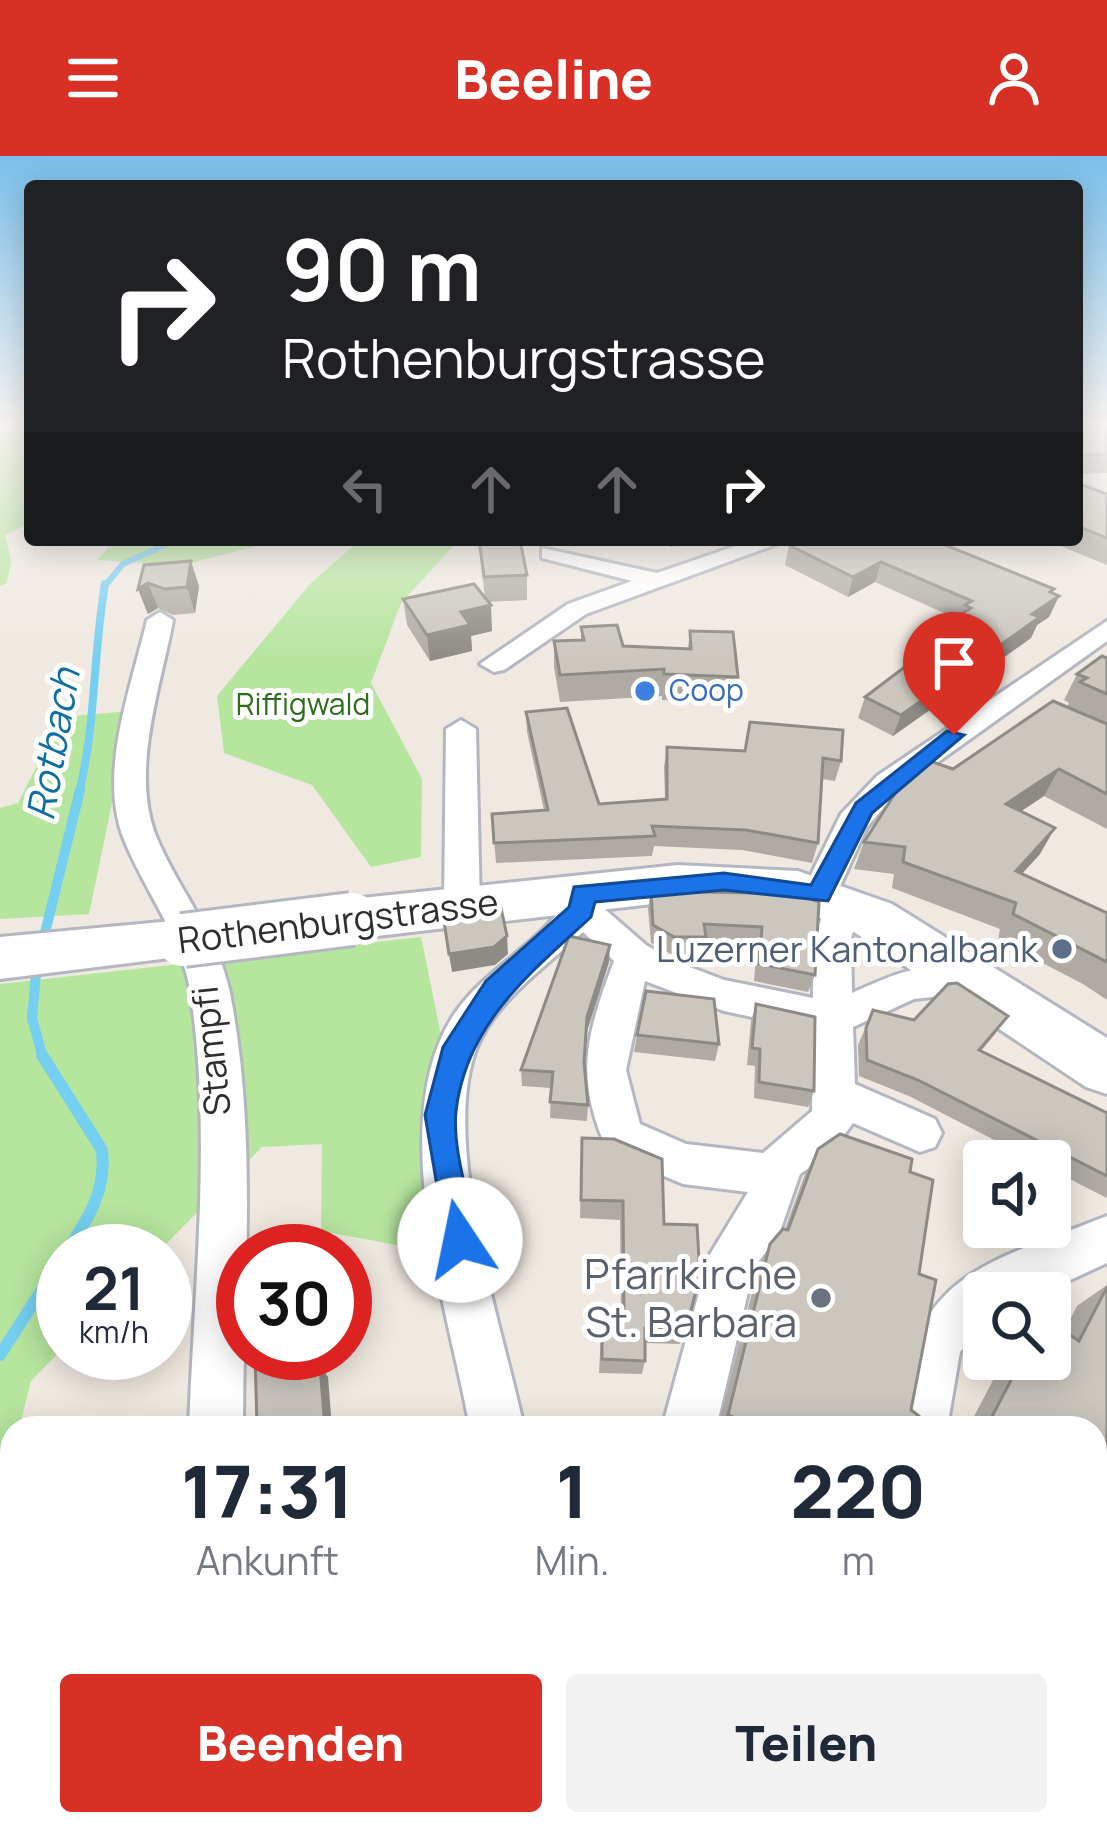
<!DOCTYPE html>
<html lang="de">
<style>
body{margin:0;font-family:Manrope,sans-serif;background:#f2f2f3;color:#1f2937;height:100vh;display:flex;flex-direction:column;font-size:45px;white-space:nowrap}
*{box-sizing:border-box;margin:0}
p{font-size:39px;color:#747a83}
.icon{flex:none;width:66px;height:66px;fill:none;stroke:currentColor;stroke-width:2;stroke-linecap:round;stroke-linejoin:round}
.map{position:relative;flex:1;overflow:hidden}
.details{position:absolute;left:0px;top:1260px;width:1107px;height:420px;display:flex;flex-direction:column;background:#fff;border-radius:36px 36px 0 0;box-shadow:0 6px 30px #0003}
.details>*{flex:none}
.banner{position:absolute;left:24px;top:24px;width:1059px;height:366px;border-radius:12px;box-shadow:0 6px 30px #0003;background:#202124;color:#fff;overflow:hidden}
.fabs{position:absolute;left:963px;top:984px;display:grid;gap:24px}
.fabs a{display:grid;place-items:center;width:108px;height:108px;border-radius:12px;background:#fff;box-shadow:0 6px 30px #0003;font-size:60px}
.speed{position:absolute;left:36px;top:1068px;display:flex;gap:24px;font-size:60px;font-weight:700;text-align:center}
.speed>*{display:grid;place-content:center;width:156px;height:156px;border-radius:50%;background:#fff;box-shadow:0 6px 30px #0003;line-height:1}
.speed small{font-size:30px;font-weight:400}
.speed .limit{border:18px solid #d22;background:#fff;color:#111}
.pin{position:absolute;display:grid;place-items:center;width:102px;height:102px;color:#fff;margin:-123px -51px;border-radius:50% 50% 50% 0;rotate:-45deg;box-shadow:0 0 12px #0007}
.pin .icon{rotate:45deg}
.me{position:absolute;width:132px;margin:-66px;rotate:349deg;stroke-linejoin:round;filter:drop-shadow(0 0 9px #0008)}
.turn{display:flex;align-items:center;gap:42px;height:252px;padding:0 60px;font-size:54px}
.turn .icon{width:156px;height:156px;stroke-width:2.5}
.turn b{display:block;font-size:84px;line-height:102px}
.lanes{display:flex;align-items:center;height:114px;padding:0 60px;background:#0003;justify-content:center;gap:60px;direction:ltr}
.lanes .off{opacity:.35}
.eta{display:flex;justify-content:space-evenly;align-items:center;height:204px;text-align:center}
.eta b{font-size:72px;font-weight:800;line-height:84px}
.button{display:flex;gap:24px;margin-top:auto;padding:24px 60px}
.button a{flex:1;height:138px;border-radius:12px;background:#d93025;color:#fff;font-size:48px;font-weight:800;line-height:138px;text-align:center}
.button a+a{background:#f2f2f3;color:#1f2937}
header{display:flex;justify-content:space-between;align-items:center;height:156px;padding:0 60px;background:#d93025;color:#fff;font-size:54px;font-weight:800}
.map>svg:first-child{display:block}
.green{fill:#b6e59e}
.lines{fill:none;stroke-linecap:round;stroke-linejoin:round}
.stream-far3{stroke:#75cff0;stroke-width:6}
.stream-far2{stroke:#75cff0;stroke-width:8}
.stream-far1{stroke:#75cff0;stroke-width:10}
.stream{stroke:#75cff0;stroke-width:12}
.street-casing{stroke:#b4b7c1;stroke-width:6}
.secondary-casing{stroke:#b4b7c1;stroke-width:6}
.street{fill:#fff;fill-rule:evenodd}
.secondary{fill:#fff;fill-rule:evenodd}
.secondary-bridge-casing{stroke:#b4b7c1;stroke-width:58;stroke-linecap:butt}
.secondary-bridge{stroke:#fff;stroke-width:52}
.wall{fill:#afaba4}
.shaded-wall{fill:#8e8b86}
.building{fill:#cbc7bf;stroke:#8e8b86;stroke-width:3}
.route{fill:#1a73e8;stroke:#114b97;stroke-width:3}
.shop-dot{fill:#3f7fe0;stroke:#fff;stroke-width:4.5}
.service-dot{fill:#5c6f8a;stroke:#fff;stroke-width:4.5}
.worship-dot{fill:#6b7280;stroke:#fff;stroke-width:4.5}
.labels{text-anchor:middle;stroke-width:10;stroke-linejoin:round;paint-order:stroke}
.far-shop-label{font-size:30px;fill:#366cbe;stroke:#fff;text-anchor:start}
.far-park-label{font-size:30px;fill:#2c6e1b;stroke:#fff}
.street-label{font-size:36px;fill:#2e2e2e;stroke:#fff}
.service-label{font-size:36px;fill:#4e5e75;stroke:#fff;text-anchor:end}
.water-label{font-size:39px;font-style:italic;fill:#0d6fa3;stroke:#fff}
.near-worship-label{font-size:42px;fill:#5b616d;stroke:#fff;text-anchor:end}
</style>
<header><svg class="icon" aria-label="menu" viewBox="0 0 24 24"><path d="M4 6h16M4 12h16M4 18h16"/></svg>Beeline<svg class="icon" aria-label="person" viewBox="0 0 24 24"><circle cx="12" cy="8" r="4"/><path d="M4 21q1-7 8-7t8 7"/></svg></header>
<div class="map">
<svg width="1107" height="1680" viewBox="0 0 1107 1680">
<rect width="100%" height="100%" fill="#efe9e1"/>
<g class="green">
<polygon points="0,269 30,269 30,367 5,379 11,404 7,427 0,430"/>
<polygon points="115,384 279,384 184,409 97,404"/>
<polygon points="360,384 459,384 401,447 371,527 422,623 421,701 371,711 312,629 224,597 217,540 311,427"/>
<polygon points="131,555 89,758 0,763 0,652 18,647 62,561"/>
<polygon points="421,781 441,879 418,1093 321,1075 322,988 262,991 159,1095 63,1095 63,1192 31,1225 19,1272 12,1272 12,1299 0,1346 0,828"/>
</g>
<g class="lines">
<g class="stream-far3">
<polyline points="30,293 30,300"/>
<polyline points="104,431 123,408 175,384"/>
</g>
<path class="stream-far2" d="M79 637C96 568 93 497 105 428"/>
<g class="stream-far1">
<polyline points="42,789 80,634"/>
<polyline points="37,807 32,862 43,902"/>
</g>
<g class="stream">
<path d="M42 899 102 994C107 1034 88 1063 67 1095"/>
<polyline points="0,1199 63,1101"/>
</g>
<g class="street-casing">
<g id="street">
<polygon points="753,384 788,384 586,458 504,514 494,516 480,508 568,448 632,425 542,402 542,392 657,417"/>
<path d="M160 456 173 464C161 530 130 615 156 680 178 734 218 778 230 837 258 981 243 1128 243 1272H189C194 1129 212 983 191 840 183 781 144 735 123 681 98 615 132 529 147 464Z"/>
<polygon points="1107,465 1107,485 899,634 867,671 832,748 806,748 801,739 841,658 877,620"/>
<polygon points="461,564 476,573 480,750 475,759 449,759 444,750 446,573"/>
<path d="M582 725 595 729 600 749 646 789 674 805 724 824 813 842V783L826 752H852L857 761 851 783 852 837C887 822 919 804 958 816L963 827 958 838 914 843 853 871 855 928 935 963 942 977 935 991 920 996 853 967 830 998 800 1018 778 1081 754 1111 716 1272H662L709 1100 748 1036 683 1028 608 996C574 922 586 879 614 805L583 776C548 809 496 844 477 891 439 985 503 1173 524 1272H470C449 1155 383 963 455 857 484 815 531 793 560 754 566 747 565 738 569 729ZM645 825 724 855 813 874 812 955 763 997 686 988 640 968 626 914Z"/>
<path d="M1107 1060V1107L1042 1137H984V1167L960 1196 947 1272H893C916 1116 973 1113 1107 1060Z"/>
<rect x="182" y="1668" width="68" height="12"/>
<polygon points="374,1668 442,1668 437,1680 369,1680"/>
</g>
</g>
<g class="secondary-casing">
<g id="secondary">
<polygon points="678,709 798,715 892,748 1107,882 1107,938 1086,931 854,776 793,751 678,745 352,783 333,777 325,763 333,749 352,743"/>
<polygon points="183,764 202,770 210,784 202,798 0,823 0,781"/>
</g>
</g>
<use href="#street" class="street"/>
<use href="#secondary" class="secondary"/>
<g class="secondary-bridge-casing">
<polyline id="secondary-bridge" points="183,784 352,763"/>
</g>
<use href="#secondary-bridge" class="secondary-bridge"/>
</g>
<g class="wall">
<polygon points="1077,269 1107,269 1107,317 1077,318"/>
<polygon points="1077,330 1107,338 1107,409 1046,384 1077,384"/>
<polygon points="479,384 527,419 527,444 488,446 492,475 471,480 472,495 430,505 407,469 403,443 485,442"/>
<polygon points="789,384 958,384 948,390 1059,440 1049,461 1037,469 1031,482 893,580 858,562 865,541 943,482 949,466 955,462 875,426 848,441 785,409 789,389 794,386"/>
<polygon points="144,409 199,430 195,457 173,459 158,452 148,458 138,433"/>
<polygon points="581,471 623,490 688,492 690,475 738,521 733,547 662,544 662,540 560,546 554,511 554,485 581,484"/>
<polygon points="1107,502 1107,673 1044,640 1021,655 1040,698 1022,717 1107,757 1107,844 1083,828 998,784 1000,773 892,732 894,718 854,713 864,686 953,613 1067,551 1069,547 1064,544 1077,518"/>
<polygon points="526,556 599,648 665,643 664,611 667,591 744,595 841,605 835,625 822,623 818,687 812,707 742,694 654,690 652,700 496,707 492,658 544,654 527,576"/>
<polygon points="651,735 797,738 815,819 808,836 754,825 757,789 705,786 702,798 671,798 651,787 648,753"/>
<polygon points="609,806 586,878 584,909 588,949 587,965 550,962 551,932 522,930 521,914"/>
<polygon points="756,848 814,935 808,951 754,942 755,910 747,909 751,865"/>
<polygon points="873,854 914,864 996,877 981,895 1107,957 1107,1042 1050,1013 1050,1005 1035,1005 909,940 859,920 858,889"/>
<polygon points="637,879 719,888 715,905 634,896"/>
<polygon points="582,982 664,1068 686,1173 680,1188 645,1187 645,1205 642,1218 599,1217 602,1158 621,1158 620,1064 580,1062"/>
<polygon points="818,993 910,1016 919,1118 911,1254 918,1272 718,1272 758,1113 770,1088 785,1073 804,1021"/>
<polygon points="1107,1129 1107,1376 1095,1272 968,1272 1004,1203 1050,1203 1077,1150"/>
<polygon points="586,1668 718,1668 714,1680 582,1680"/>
</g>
<g class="shaded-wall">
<polygon points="671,384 696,384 670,391"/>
<polygon points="930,384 958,384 924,403"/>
<polygon points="191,405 199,430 195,457 187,431"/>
<polygon points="881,406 875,426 848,441 853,421"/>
<polygon points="148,427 158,452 148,458 138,433"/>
<polygon points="1054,433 1048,447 1059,440 1049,461 1037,469 1031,482 893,580 901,559 1032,458"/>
<polygon points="491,449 492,475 471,480 472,495 430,505 427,479 461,456"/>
<polygon points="1059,613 1044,640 993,674 1006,648"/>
<polygon points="1055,672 1040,698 1001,741 1016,715"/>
<polygon points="507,780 508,798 495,809 452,816 449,798"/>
<polygon points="610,789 609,806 586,878 587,861"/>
<polygon points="297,1197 305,1197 307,1226 298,1216"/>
<polygon points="320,1210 328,1221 332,1272 325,1272"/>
</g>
<g class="building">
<polygon points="1077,269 1107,269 1107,298 1077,299"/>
<polygon points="1080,328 1107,338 1107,382 1077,370 1077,330"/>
<polygon points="479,384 520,384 527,419 484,421"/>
<polygon points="799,384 933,384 1054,433 1050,436 1059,440 1032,458 1040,461 901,559 865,541 959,470 949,466 971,452 965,449 972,445 881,406 853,421 789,389"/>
<polygon points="191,405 187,431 164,433 148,427 138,433 144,409"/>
<polygon points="474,428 491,449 461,456 470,469 427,479 403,443"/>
<polygon points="617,469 623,490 691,493 690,475 733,476 738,521 664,518 664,513 560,519 554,485 584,484 581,471"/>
<polygon points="1102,500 1107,502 1107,538 1080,526 1087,522 1077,518"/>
<polygon points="1053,545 1107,568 1107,638 1059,613 1006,648 1055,672 1016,715 1107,757 1107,806 1013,758 1016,747 903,706 905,691 864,686 912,611 924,603 953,613"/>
<polygon points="567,552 599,648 667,643 667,591 745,595 750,566 843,574 841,605 823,602 818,687 746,674 652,670 655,680 494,687 492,658 548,654 526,556"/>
<polygon points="651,735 797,738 819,746 815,819 759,808 762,771 704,768 706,781 674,781 653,769"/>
<polygon points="501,752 507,780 494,791 449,798 443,759"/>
<polygon points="569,780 610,789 587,861 584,906 588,949 550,946 553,916 521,914"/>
<polygon points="957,827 1008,860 979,894 1107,957 1107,1020 918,924 867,904 866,872 873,854 914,864 948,828"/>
<polygon points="646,835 714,843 719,888 637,879"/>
<polygon points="756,848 815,861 814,935 759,926 760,893 752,892"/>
<polygon points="840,978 912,1003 910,1016 933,1024 919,1118 936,1124 911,1254 919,1260 918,1272 758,1272 728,1259 770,1088 783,1073 788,1074 818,993"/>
<polygon points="582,982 614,983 662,1003 664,1068 697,1069 700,1120 686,1173 645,1172 645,1205 602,1203 602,1158 624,1158 623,1045 581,1044"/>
<polygon points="1107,1131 1107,1376 1095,1404 1095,1272 986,1272 1022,1203 1050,1203 1050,1165 1079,1185"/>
<polygon points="255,1197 297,1197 298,1216 320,1210 325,1272 257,1272"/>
<polygon points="592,1668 718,1668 714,1680 587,1680"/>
</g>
<linearGradient id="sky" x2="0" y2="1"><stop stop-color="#7abfeb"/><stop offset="0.53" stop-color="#f8f5f2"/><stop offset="1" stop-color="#f8f5f2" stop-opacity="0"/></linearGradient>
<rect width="1107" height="504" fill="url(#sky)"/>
<path class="route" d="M947 575 964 579 872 657 828 745 724 734 595 746 591 761C530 817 466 868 456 955 452 994 470 1045 477 1084L472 1095 460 1100 448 1095 425 959 443 891 486 825 569 751 574 731 724 717 811 729 856 647Z"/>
<circle class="shop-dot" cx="645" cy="535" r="12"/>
<circle class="service-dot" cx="1062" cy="793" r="12"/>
<circle class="worship-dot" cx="821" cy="1142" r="12"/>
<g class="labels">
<g class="far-shop-label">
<text x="669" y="545">Coop</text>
</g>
<g class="far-park-label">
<text x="303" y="559">Riffigwald</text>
</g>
<g class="street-label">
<text transform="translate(338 765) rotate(-7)" y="13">Rothenburgstrasse</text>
<text transform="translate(211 895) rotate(-96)" y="13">Stampfi</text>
</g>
<g class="service-label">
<text x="1038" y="806">Luzerner Kantonalbank</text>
</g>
<g class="water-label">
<text transform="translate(53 588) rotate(-80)" y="14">Rotbach</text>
</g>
<g class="near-worship-label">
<text x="797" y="1133">Pfarrkirche<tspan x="797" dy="48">St. Barbara</tspan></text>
</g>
</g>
</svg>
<div class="fabs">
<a><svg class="icon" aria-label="sound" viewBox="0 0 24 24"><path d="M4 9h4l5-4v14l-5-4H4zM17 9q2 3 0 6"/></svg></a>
<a><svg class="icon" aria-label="search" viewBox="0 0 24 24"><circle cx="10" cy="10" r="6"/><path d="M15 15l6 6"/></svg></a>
</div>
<div class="speed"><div>21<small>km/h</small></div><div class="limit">30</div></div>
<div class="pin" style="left:954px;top:579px;background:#d93025"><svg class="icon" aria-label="arrive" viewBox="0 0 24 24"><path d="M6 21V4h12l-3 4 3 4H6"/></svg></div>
<svg class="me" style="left:460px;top:1084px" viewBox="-20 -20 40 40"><circle r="19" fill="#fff"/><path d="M0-13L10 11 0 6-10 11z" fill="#1a73e8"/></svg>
<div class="banner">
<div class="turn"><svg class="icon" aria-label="right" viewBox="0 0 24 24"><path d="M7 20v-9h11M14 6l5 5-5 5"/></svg><div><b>90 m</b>Rothenburgstrasse</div></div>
<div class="lanes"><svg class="icon off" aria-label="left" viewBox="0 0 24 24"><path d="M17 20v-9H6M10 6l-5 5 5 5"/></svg><svg class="icon off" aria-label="ahead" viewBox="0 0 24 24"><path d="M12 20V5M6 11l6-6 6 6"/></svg><svg class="icon off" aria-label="ahead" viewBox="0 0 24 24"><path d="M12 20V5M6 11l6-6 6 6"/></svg><svg class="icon" aria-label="right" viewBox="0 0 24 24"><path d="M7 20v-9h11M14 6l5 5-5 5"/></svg></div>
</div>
<section class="details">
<div class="eta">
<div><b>17:31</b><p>Ankunft</p></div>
<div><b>1</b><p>Min.</p></div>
<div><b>220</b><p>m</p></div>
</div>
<div class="button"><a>Beenden</a><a>Teilen</a></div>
</section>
</div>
